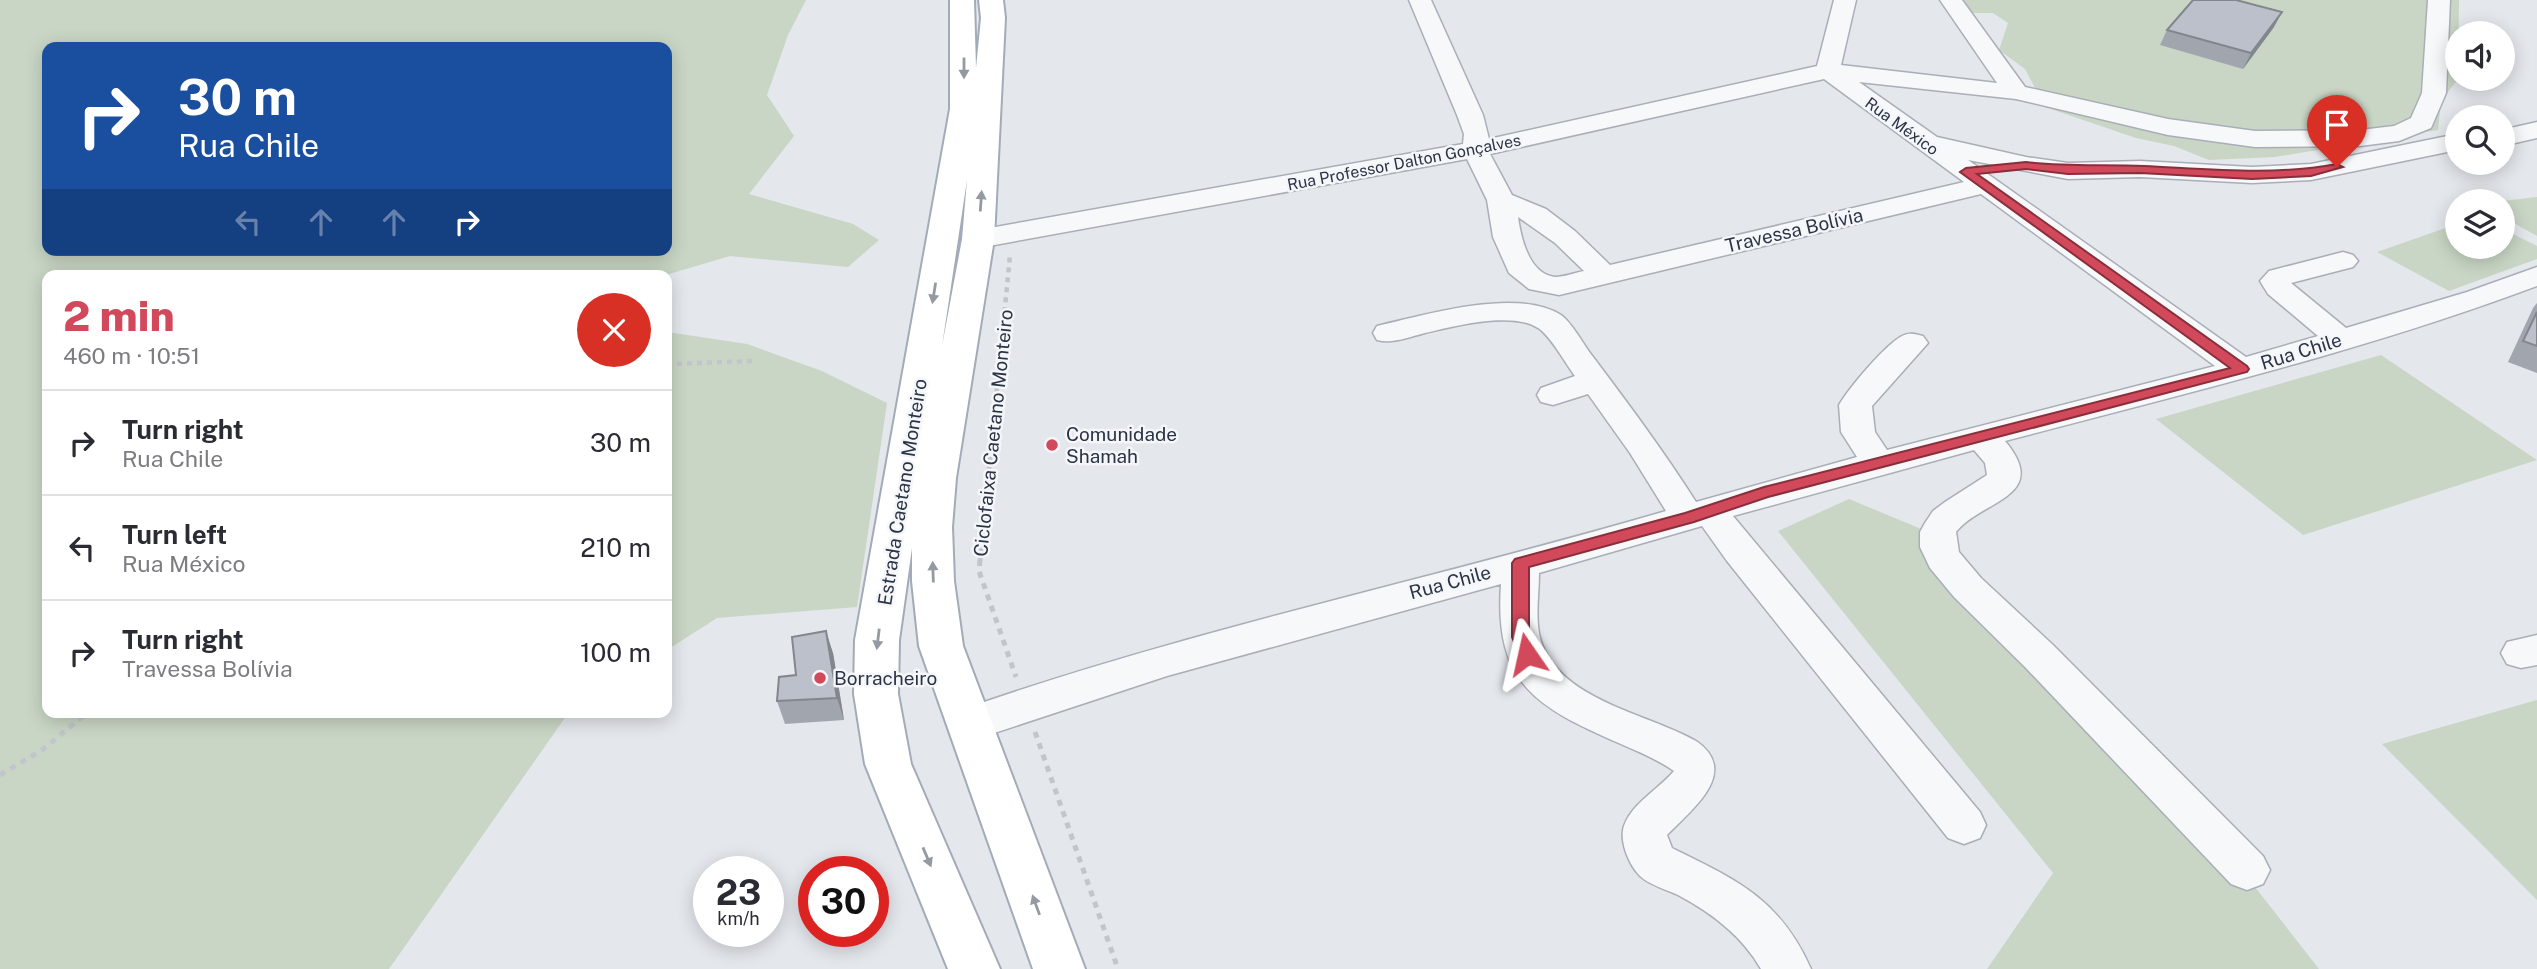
<!DOCTYPE html>
<meta charset="utf-8">
<style>
body{margin:0;font-family:"Public Sans",sans-serif;background:#f2f2f3;color:#2b2b33;height:100vh;display:flex;flex-direction:column;font-size:26px;white-space:nowrap}
*{box-sizing:border-box;margin:0}
p{font-size:23px;color:#7c7c81}
.icon{flex:none;width:38px;height:38px;fill:none;stroke:currentColor;stroke-width:2;stroke-linecap:round;stroke-linejoin:round}
.map{position:relative;flex:1;overflow:hidden}
.sheet{position:absolute;left:42px;top:270px;width:630px;height:448px;display:flex;flex-direction:column;background:#fff;border-radius:14px;box-shadow:0 4px 18px #0003}
.sheet>*{flex:none}
.guide{position:absolute;left:42px;top:42px;width:630px;height:214px;border-radius:14px;box-shadow:0 4px 18px #0003;background:#1a4fa0;color:#fff;overflow:hidden}
.tools{position:absolute;left:2445px;top:21px;display:grid;gap:14px}
.tools a{display:grid;place-items:center;width:70px;height:70px;border-radius:50%;background:#fff;box-shadow:0 4px 18px #0003;font-size:35px}
.speed{position:absolute;left:693px;top:856px;display:flex;gap:14px;font-size:35px;font-weight:700;text-align:center}
.speed>*{display:grid;place-content:center;width:91px;height:91px;border-radius:50%;background:#fff;box-shadow:0 4px 18px #0003;line-height:1}
.speed small{font-size:18px;font-weight:400}
.speed .limit{border:10px solid #d22;background:#fff;color:#111}
.pin{position:absolute;display:grid;place-items:center;width:60px;height:60px;color:#fff;margin:-72px -30px;border-radius:50% 50% 50% 0;rotate:-45deg;box-shadow:0 0 7px #0007}
.pin .icon{rotate:45deg}
.me{position:absolute;width:77px;margin:-38px;rotate:349deg;stroke-linejoin:round;filter:drop-shadow(0 0 5px #0008)}
.turn{display:flex;align-items:center;gap:24px;height:147px;padding:0 21px;font-size:32px}
.turn .icon{width:91px;height:91px;stroke-width:2.5}
.turn b{display:block;font-size:49px;line-height:60px}
.lanes{display:flex;align-items:center;height:66px;padding:0 21px;background:#0003;justify-content:center;gap:35px;direction:ltr}
.lanes .off{opacity:.35}
.round{display:grid;place-items:center;flex:none;width:74px;height:74px;border-radius:37px;background:#f2f2f3}
.overview{display:flex;align-items:center;justify-content:space-between;height:119px;padding:0 21px}
h1{font-size:42px;font-weight:800;line-height:52px;color:#d1495b}
ul{padding:0;list-style:none}
li{display:flex;align-items:center;gap:21px;height:105px;padding:0 21px;border-top:2px solid #e1e1e2}
li div{flex:1}
li b{display:block;font-size:26px}
li em{font-style:normal}
.map>svg:first-child{display:block}
.green{fill:#c9d6c5;fill-rule:evenodd}
.lines{fill:none;stroke-linecap:round;stroke-linejoin:round}
.minor-casing{stroke:#a9aeb7;stroke-width:3}
.major-casing{stroke:#a3abb8;stroke-width:4}
.path-far1{stroke:#c2c5cb;stroke-width:4.5;stroke-dasharray:5 5;stroke-linecap:butt}
.path{stroke:#c2c5cb;stroke-width:5;stroke-dasharray:6 6;stroke-linecap:butt}
.minor{fill:#f7f8fa;fill-rule:evenodd}
.major{fill:#fff;fill-rule:evenodd}
.wall{fill:#a1a5ae}
.shaded-wall{fill:#83868d}
.building{fill:#bbc0ca;stroke:#83868d;stroke-width:2}
.oneway{fill:#959aa2}
.route{fill:#d1495b;stroke:#882f3b;stroke-width:2}
.poi-dot{fill:#d1495b;stroke:#f4f6f9;stroke-width:2.5}
.labels{text-anchor:middle;stroke-width:5;stroke-linejoin:round;paint-order:stroke}
.far-street-label{font-size:16px;fill:#2b3445;stroke:#f4f6f9}
.street-label{font-size:19px;fill:#2b3445;stroke:#f4f6f9}
.poi-label{font-size:19px;fill:#2b3445;stroke:#f4f6f9;text-anchor:start}
</style>
<div class="map">
<svg width="2537" height="969" viewBox="0 0 2537 969">
<rect width="100%" height="100%" fill="#e4e7ec"/>
<g class="green">
<path d="M0 0H806L788 35 767 95 794 136 749 194 853 224 879 240 848 267 730 256 666 275H47V712H569L389 969H0ZM667 47V250H47V47Z"/>
<polygon points="1960,0 2459,0 2458,79 2441,101 2438,130 2275,157 2209,160 2174,146 2136,138 2045,107 2025,69 1999,50 2008,23 1993,13 1972,13"/>
<polygon points="2537,197 2537,236 2503,217 2503,201"/>
<polygon points="2457,224 2457,247 2502,247 2503,229 2537,246 2537,259 2449,291 2377,252"/>
<polygon points="667,332 747,344 822,371 887,403 857,607 717,618 667,650"/>
<polygon points="2381,355 2537,460 2303,535 2156,419"/>
<polygon points="1849,499 1919,528 1978,618 2244,873 2319,969 1987,969 2053,873 1778,531"/>
<polygon points="2537,700 2537,900 2382,744"/>
</g>
<g class="lines">
<g class="minor-casing">
<g id="minor">
<path d="M1409 0H1431L1483 115 1489 139 1817 66 1834 0H1856L1841 65 1997 83 1940 0H1962L2025 87 2168 119 2255 131 2360 130 2394 126 2411 118 2422 93 2428 0H2450L2446 93 2431 128 2399 141 2360 146 2255 147 2168 135 2016 99 1859 82 1937 137 2026 157 2068 163 2140 161 2252 167 2311 164 2457 134V150L2311 180 2252 183 2140 177 2068 179 1968 160 2246 357 2318 336 2268 294 2260 281 2269 271 2343 252 2353 255 2358 261 2353 267 2291 283 2346 328 2467 292 2537 267V286C2364 351 2183 394 2005 441 2052 497 1981 500 1956 532L1959 552 1981 578 2053 645 2263 856 2270 870 2263 884 2247 890 2231 884 2025 667 1954 597 1930 568 1920 547V532L1925 523 1933 511 1945 502 1987 475 1985 463 1974 450 1733 516 1980 812 1986 825 1980 838 1964 844 1948 838 1727 561 1702 526 1539 573C1539 594 1535 617 1540 638 1557 700 1647 713 1696 741 1741 772 1692 809 1667 835L1672 848C1737 880 1780 899 1811 969H1761C1742 936 1712 913 1678 895 1667 890 1648 884 1640 876 1629 865 1619 841 1624 826 1632 803 1659 789 1674 771 1657 759 1639 752 1621 744 1537 707 1494 685 1501 584L1167 676 970 741 955 736 949 724 955 712C1188 630 1430 580 1666 511L1630 453 1588 394 1553 405 1541 402 1537 395 1541 388 1575 376C1566 364 1550 335 1538 328 1512 311 1454 326 1425 333 1409 337 1393 344 1377 340L1373 333 1377 326C1424 315 1518 287 1561 315 1572 323 1582 342 1590 353 1627 402 1663 450 1696 502L1857 457 1841 432 1839 405C1849 388 1885 345 1902 336 1909 332 1916 334 1923 336L1928 343 1872 406 1875 432 1887 450 2215 366 1981 194 1559 295 1529 289 1509 273 1493 237 1487 200 1467 159 978 248 968 245 964 239 968 233 978 230 1463 144 1464 134 1457 115ZM1824 79 1964 182 1610 265 1575 231 1546 209 1512 195 1490 154ZM1518 217 1555 243 1584 271C1574 273 1564 277 1555 277 1529 274 1521 238 1518 217Z"/>
<polygon points="2537,122 2537,138 2502,146 2502,130"/>
<polygon points="2537,635 2537,665 2521,668 2507,664 2501,653 2507,642"/>
</g>
</g>
<g class="major-casing">
<path id="major" d="M950 0H974L976 68 981 18 979 0H1003L1005 18 994 239 956 478 952 527 954 581 963 646 1085 969H1033L919 646 912 581V548L899 640 898 694 911 764 1000 969H948L865 764 854 694 855 640 950 109ZM967 180 962 239 942 346Z"/>
</g>
<g class="path-far1">
<polyline points="667,364 754,361"/>
<polyline points="980,561 1010,256"/>
</g>
<g class="path">
<polyline points="980,560 979,571 1016,677"/>
<polyline points="1035,732 1118,969"/>
<polyline points="0,775 42,750 88,712"/>
</g>
<use href="#minor" class="minor"/>
<use href="#major" class="major"/>
</g>
<g class="wall">
<polygon points="2274,27 2243,69 2160,45 2167,30"/>
<polygon points="2537,303 2537,373 2508,362 2533,308"/>
<polygon points="833,653 844,720 785,724 777,701 796,675"/>
</g>
<g class="shaded-wall">
<polygon points="2282,12 2274,27 2243,69 2251,53"/>
<polygon points="826,631 833,653 844,720 837,698"/>
</g>
<g class="building">
<polygon points="2193,0 2236,0 2282,12 2251,53 2167,30"/>
<polygon points="2537,312 2537,346 2523,341"/>
<polygon points="826,631 837,698 777,701 779,677 796,675 792,637"/>
</g>
<defs><path id="oneway-solid" d="M-6-.8H1V-3.2L6.5 0L1 3.2V.8H-6Z" transform="scale(1.75)"/></defs>
<g class="oneway">
<use href="#oneway-solid" transform="translate(964 68) rotate(90)"/>
<use href="#oneway-solid" transform="translate(981 201) rotate(-86)"/>
<use href="#oneway-solid" transform="translate(934 293) rotate(99)"/>
<use href="#oneway-solid" transform="translate(933 572) rotate(-92)"/>
<use href="#oneway-solid" transform="translate(878 639) rotate(97)"/>
<use href="#oneway-solid" transform="translate(927 857) rotate(67)"/>
<use href="#oneway-solid" transform="translate(1036 905) rotate(-110)"/>
</g>
<path class="route" d="M2026 162C2067 167 2103 164 2144 166 2208 169 2273 176 2337 164L2343 167 2311 176 2252 179 2140 173 2068 174 2026 169 1977 174 2247 366 2249 369 2247 372 1768 497 1694 522 1529 567V637L1536 654 1534 659H1521L1512 637V563L1515 559 1685 513 1764 487 2230 368 1960 172 1966 168Z"/>
<g class="poi-dot">
<circle cx="1052" cy="445" r="7"/>
<circle cx="820" cy="678" r="7"/>
</g>
<g class="labels">
<g class="far-street-label">
<text transform="translate(1902 126) rotate(36)" y="6">Rua México</text>
<text transform="translate(1404 162) rotate(-11)" y="6">Rua Professor Dalton Gonçalves</text>
</g>
<g class="street-label">
<text transform="translate(1794 230) rotate(-13)" y="7">Travessa Bolívia</text>
<text transform="translate(2301 351) rotate(-17)" y="7">Rua Chile</text>
<text transform="translate(993 433) rotate(-84)" y="7">Ciclofaixa Caetano Monteiro</text>
<text transform="translate(902 492) rotate(-81)" y="7">Estrada Caetano Monteiro</text>
<text transform="translate(1450 582) rotate(-15)" y="7">Rua Chile</text>
</g>
<g class="poi-label">
<text x="1066" y="441">Comunidade<tspan x="1066" dy="22">Shamah</tspan></text>
<text x="834" y="685">Borracheiro</text>
</g>
</g>
</svg>
<div class="tools">
<a><svg class="icon" aria-label="sound" viewBox="0 0 24 24"><path d="M4 9h4l5-4v14l-5-4H4zM17 9q2 3 0 6"/></svg></a>
<a><svg class="icon" aria-label="search" viewBox="0 0 24 24"><circle cx="10" cy="10" r="6"/><path d="M15 15l6 6"/></svg></a>
<a><svg class="icon" aria-label="layers" viewBox="0 0 24 24"><path d="M12 4l9 5-9 5-9-5zM3 14l9 5 9-5"/></svg></a>
</div>
<div class="speed"><div>23<small>km/h</small></div><div class="limit">30</div></div>
<div class="pin" style="left:2337px;top:167px;background:#d93025"><svg class="icon" aria-label="arrive" viewBox="0 0 24 24"><path d="M6 21V4h12l-3 4 3 4H6"/></svg></div>
<svg class="me" style="left:1527px;top:654px" viewBox="-20 -20 40 40"><path d="M0-17L14 15 0 8-14 15z" fill="#d1495b" stroke="#fff" stroke-width="4"/></svg>
<div class="guide">
<div class="turn"><svg class="icon" aria-label="right" viewBox="0 0 24 24"><path d="M7 20v-9h11M14 6l5 5-5 5"/></svg><div><b>30 m</b>Rua Chile</div></div>
<div class="lanes"><svg class="icon off" aria-label="left" viewBox="0 0 24 24"><path d="M17 20v-9H6M10 6l-5 5 5 5"/></svg><svg class="icon off" aria-label="ahead" viewBox="0 0 24 24"><path d="M12 20V5M6 11l6-6 6 6"/></svg><svg class="icon off" aria-label="ahead" viewBox="0 0 24 24"><path d="M12 20V5M6 11l6-6 6 6"/></svg><svg class="icon" aria-label="right" viewBox="0 0 24 24"><path d="M7 20v-9h11M14 6l5 5-5 5"/></svg></div>
</div>
<section class="sheet">
<div class="overview"><div><h1>2 min</h1><p>460 m · 10:51</p></div><a class="round" style="background:#d93025;color:#fff"><svg class="icon" aria-label="close" viewBox="0 0 24 24"><path d="M6 6l12 12M18 6L6 18"/></svg></a></div>
<ul>
<li><svg class="icon" aria-label="right" viewBox="0 0 24 24"><path d="M7 20v-9h11M14 6l5 5-5 5"/></svg><div><b>Turn right</b><p>Rua Chile</p></div><em>30 m</em></li>
<li><svg class="icon" aria-label="left" viewBox="0 0 24 24"><path d="M17 20v-9H6M10 6l-5 5 5 5"/></svg><div><b>Turn left</b><p>Rua México</p></div><em>210 m</em></li>
<li><svg class="icon" aria-label="right" viewBox="0 0 24 24"><path d="M7 20v-9h11M14 6l5 5-5 5"/></svg><div><b>Turn right</b><p>Travessa Bolívia</p></div><em>100 m</em></li>
</ul>
</section>
</div>
